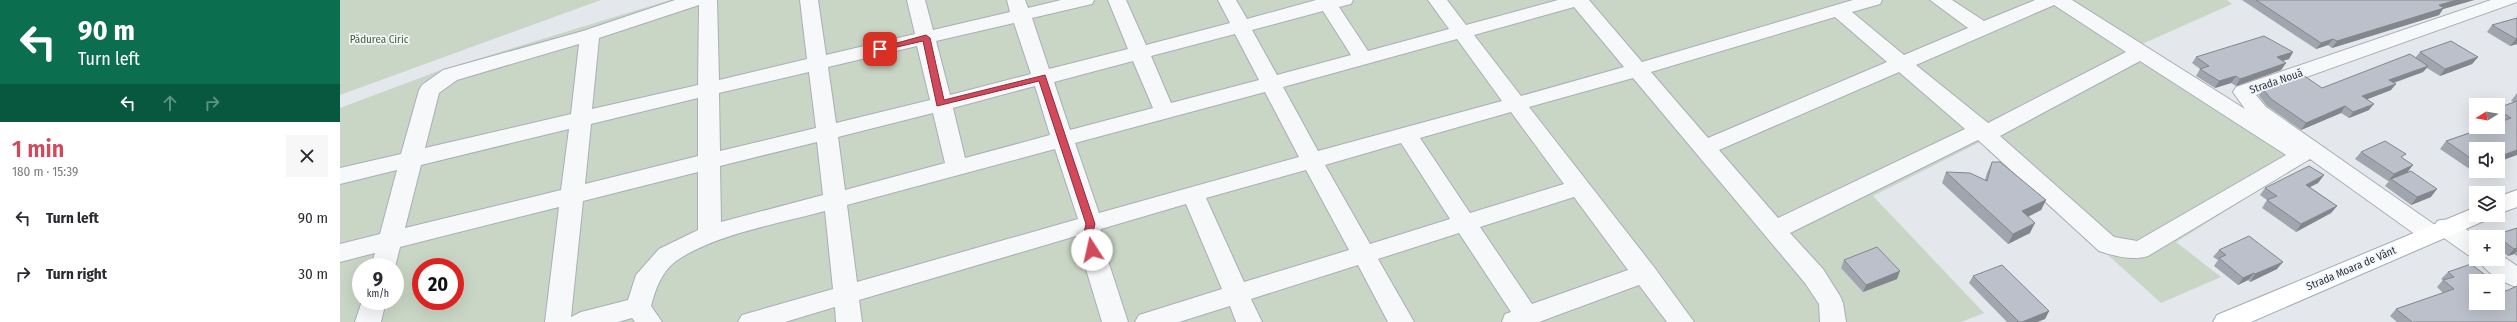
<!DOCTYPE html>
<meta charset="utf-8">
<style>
body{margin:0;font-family:"Fira Sans Condensed",sans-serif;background:#f7f7f7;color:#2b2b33;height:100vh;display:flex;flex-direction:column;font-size:15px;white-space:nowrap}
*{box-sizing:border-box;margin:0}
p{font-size:13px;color:#7c7c81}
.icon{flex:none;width:22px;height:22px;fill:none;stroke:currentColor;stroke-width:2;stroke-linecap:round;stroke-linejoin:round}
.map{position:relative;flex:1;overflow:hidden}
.sheet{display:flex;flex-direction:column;background:#fff;width:340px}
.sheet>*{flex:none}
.hud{background:#0b6e4f;color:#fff;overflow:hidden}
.needle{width:26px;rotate:259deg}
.tools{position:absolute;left:2129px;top:98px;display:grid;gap:8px}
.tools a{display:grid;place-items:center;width:36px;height:36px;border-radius:0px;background:#fff;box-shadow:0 4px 16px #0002;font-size:20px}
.speed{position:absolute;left:12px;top:258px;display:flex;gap:8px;font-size:20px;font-weight:700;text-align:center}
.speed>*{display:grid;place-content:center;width:52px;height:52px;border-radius:50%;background:#fff;box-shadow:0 4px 16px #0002;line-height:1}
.speed small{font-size:10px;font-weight:400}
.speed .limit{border:6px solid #d22;background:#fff;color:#111}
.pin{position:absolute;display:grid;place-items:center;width:34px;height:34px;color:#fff;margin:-17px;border-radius:8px;box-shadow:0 2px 6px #0006}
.me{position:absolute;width:44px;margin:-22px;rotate:350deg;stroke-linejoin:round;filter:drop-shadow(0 0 3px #0008)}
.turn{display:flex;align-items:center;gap:14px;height:84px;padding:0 12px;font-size:18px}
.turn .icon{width:52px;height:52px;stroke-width:2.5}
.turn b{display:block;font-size:28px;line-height:34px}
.lanes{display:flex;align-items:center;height:38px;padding:0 12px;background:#0003;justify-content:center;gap:20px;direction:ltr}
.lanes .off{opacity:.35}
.round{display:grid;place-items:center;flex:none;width:42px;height:42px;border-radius:0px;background:#f7f7f7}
.head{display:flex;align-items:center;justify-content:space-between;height:68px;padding:0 12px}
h1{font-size:24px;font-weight:600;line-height:30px;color:#d1495b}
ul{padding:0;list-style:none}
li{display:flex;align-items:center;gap:12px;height:56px;padding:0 12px}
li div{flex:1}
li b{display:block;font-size:15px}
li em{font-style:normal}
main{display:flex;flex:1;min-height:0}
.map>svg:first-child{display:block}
.green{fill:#c9d6c5;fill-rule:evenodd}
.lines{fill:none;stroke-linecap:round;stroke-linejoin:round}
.minor-casing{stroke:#a9aeb7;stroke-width:2}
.major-casing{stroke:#a3abb8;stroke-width:2}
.minor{fill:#f7f8fa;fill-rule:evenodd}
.major{fill:#fff;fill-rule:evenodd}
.wall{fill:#a1a5ae}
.shaded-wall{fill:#83868d}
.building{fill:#bbc0ca;stroke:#83868d}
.route{fill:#d1495b;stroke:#882f3b}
.labels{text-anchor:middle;stroke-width:3.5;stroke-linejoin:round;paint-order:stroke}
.park-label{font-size:11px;fill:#3f6138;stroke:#f4f6f9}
.street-label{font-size:11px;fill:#2b3445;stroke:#f4f6f9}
</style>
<main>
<section class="sheet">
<div class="hud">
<div class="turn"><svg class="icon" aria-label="left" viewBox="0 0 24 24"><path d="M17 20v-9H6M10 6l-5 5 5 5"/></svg><div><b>90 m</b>Turn left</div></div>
<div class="lanes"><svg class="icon" aria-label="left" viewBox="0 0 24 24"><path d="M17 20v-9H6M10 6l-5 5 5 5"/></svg><svg class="icon off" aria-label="ahead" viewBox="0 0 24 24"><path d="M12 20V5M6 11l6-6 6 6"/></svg><svg class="icon off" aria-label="right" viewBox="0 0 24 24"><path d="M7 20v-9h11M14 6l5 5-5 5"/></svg></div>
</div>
<div class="head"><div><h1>1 min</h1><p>180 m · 15:39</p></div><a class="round"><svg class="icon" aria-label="close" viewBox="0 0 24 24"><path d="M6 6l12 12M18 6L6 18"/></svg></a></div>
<ul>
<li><svg class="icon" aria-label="left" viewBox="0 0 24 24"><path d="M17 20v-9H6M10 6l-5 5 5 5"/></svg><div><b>Turn left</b></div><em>90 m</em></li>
<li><svg class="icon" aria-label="right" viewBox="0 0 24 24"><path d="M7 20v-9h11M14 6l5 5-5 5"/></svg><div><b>Turn right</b></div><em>30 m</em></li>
</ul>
</section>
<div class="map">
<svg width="2177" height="322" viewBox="0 0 2177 322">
<rect width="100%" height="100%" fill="#e4e7ec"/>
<g class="green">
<polygon points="0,0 261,0 0,95"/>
<path d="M330 0H1887L1892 4 1800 45 1974 156 1836 242 1881 277 1821 303 1642 141 1533 196 1644 313 1621 322H0V108L101 70ZM21 267H55V301H21ZM81 267H115V301H81Z"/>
</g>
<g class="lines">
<g class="minor-casing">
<g id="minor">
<path d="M335 0H377L379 80 467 59 460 0H478L486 55 575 34 567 0H585L593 30 670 12 667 0H685L688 8 721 0H754L752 4 692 18 709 69 788 49 768 0H786L806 45 890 23 878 0H896L907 19 976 0H1013L1011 4 999 7 1028 51 1109 29 1088 0H1107L1126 25 1218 0H1249L1302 62 1513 0H1542L1540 4 1512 12 1564 55 1628 28 1590 0H1612L1644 21 1695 0H1732L1905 109 1893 92 1896 87 2151 0H2177V2L1916 95 1926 107 2095 225 2097 221C2113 216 2124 228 2136 237V258L2128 255 2101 236 2099 240 2091 243 2083 240 1970 159 1808 256C1793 261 1774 256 1759 251L1638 140 1450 233 1483 269 1500 296 1503 303 1506 322H1480L1479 304 1465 283 1293 78 1189 107 1314 267 1354 322H1327L1299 285 1199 322H1162L1165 314 1171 312 1119 233 1038 259 1074 322H1048L1018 265 911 299 922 322H896L890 306 839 322H795L799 315 882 289 846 204 761 229 760 236 788 322H762L736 236 519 300 522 322H496L495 307 445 322H398L402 315 493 289 485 211C441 223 373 235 336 261 322 271 315 290 311 306L322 322H295L292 318 278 322H205L219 207 60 247 55 267H31L35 253 0 262V244L40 234 57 170 0 184V168L61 154 79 90 82 85 103 70 243 31ZM359 5 358 85 252 109 259 38ZM1714 5 1786 52 1648 123 1576 65ZM1234 7 1284 67 1181 96 1134 35ZM983 11 1011 55 937 75 912 30ZM1495 17 1547 62 1368 138 1311 72ZM674 23 691 74 610 95 596 41ZM895 34 919 80 831 103 811 56ZM1117 39 1162 101 978 151 943 87ZM239 44 231 114 85 148 99 93 117 80ZM577 46 590 100 496 123 488 67ZM793 61 813 108 730 130 714 82ZM1800 61 1946 155 1797 241 1774 237 1660 136ZM469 72 476 128 380 151 379 93ZM1559 72 1625 129 1438 218 1379 150ZM695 86 710 135 625 158 613 108ZM925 92 959 157 759 213 735 143ZM358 98V156L245 184 251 124ZM1171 112 1224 184 1130 213 1080 138ZM593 113 605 163 505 190 498 137ZM229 129 221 190 65 228 81 165ZM477 142 483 195 381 222 380 166ZM1061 143 1110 219 1030 244 985 165ZM715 149 738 219 517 282 507 205ZM966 170 1009 250 904 282 866 198ZM358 172V230L319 249 296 275 288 300 241 312 231 317 243 201ZM1234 197 1288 270 1192 304 1140 227Z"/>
<path d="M2158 253 2177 266V287C2163 283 2145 272 2138 259H2158Z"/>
<polygon points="22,301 46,301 41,322 15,322"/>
</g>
</g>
<g class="major-casing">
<g id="major">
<polygon points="2177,190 2177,207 2158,214 2158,197"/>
<polygon points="2136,207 2136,215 2148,215 2144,221 1911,322 1873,322 1877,315"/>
</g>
</g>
<use href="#minor" class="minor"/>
<use href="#major" class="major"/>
</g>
<g class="wall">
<polygon points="1902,0 2134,0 2103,9 2099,15 1992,48 1988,45 1976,49"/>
<polygon points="2177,18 2177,44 2170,46 2147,32 2152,25"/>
<polygon points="1953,52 1949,59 1942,61 1946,63 1941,70 1896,86 1891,83 1875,88 1856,76 1860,69 1852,63 1856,57"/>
<polygon points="2080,52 2138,57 2132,64 2100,76 2087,68 2083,72 2054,83 2051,90 2027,99 2029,110 2009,118 2001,113 1961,130 1927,106 1919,96 1923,89 1982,88 2075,58"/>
<polygon points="2177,93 2177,155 2136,149 2136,171 2134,172 2100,149 2106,141 2159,122 2158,122 2158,108 2174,102 2171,101"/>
<polygon points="2021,152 2063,159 2067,173 2091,197 2071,205 2045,186 2049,181 2048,181 2015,159"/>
<polygon points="1652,162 1706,200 1701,210 1688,217 1690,233 1668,244 1602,183 1606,172 1645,180 1647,173"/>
<polygon points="1984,175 1978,183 1970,187 1997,206 1991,213 1956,232 1922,208 1927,200 1920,195 1925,188"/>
<polygon points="2177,228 2177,256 2174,254 2168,256 2158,249 2158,237 2154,237 2155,235"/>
<polygon points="1879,250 1937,269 1910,282 1908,280 1898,285 1874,266 1878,260 1873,257"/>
<polygon points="1504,260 1557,279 1523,292 1501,268"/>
<polygon points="2108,272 2177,322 2057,322 2050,316 2056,309 2103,293 2097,287 2103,280 2101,279"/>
<polygon points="1633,276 1709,311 1705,319 1697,322 1667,322 1629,283"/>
</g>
<g class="shaded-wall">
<polygon points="2117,0 2134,0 2103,9 2099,15 1992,48 1997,41 2099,5"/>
<polygon points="1993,39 1988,45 1976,49 1981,43"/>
<polygon points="2176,39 2177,39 2177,44 2170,46"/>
<polygon points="1953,52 1949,59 1933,64 1937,57"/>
<polygon points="2138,57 2132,64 2100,76 2105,69"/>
<polygon points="1946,63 1941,70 1896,86 1900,79"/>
<polygon points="2088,66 2083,72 2044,86 2049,80"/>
<polygon points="1896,76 1891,83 1875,88 1879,81"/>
<polygon points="2056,84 2051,90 2018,103 2022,96"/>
<polygon points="2034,104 2029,110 2009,118 2013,112"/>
<polygon points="2005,106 2001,113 1961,130 1966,123"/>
<polygon points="2177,150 2177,155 2158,162 2158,157"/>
<polygon points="2073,165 2067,173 2051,179 2048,181 2054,174"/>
<polygon points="1984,175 1978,183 1960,192 1966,185"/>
<polygon points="2097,189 2091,197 2071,205 2077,197"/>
<polygon points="1706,200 1701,210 1677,222 1682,211"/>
<polygon points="1997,206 1991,213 1956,232 1961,224"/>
<polygon points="1695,223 1690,233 1668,244 1673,234"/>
<polygon points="2177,248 2177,251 2174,254 2168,256 2174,249"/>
<polygon points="1943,262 1937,269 1910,282 1915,274"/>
<polygon points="1560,271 1557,279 1523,292 1526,285"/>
<polygon points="1914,273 1908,280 1898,285 1903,278"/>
<polygon points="1709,311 1705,319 1697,322 1682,322"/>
</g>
<g class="building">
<polygon points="1916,0 2117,0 2099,5 2104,8 1997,41 1993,39 1981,43"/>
<polygon points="2177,18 2177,39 2176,39 2152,25"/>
<polygon points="1924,36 1953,52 1937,57 1946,63 1900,79 1896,76 1879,81 1860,69 1869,66 1856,57"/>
<polygon points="2111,41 2138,57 2105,69 2080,52"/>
<polygon points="2070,54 2088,66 2049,80 2056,84 2022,96 2034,104 2013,112 2005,106 1966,123 1931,99 1923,89 1963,75 1982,88"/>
<polygon points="2177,101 2177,150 2158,157 2158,149 2136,149 2136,162 2106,141 2147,127 2158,127 2158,123 2171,118 2158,110 2158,108"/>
<polygon points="2045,141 2066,154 2061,157 2073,165 2054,174 2021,152"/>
<polygon points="1652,162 1660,162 1706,200 1682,211 1695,223 1673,234 1606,172 1630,173 1647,181"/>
<polygon points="1969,166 1984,175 1966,185 1997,206 1961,224 1927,200 1937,196 1925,188"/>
<polygon points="2071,171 2097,189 2077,197 2051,179"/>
<polygon points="2177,228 2177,248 2174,249 2155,235"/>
<polygon points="1909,236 1943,262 1915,274 1914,273 1903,278 1879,258 1886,255 1879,250"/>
<polygon points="1537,247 1560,271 1526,285 1504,260"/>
<polygon points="2131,264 2153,281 2136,281 2136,303 2158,303 2158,285 2166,291 2177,286 2177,322 2072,322 2056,309 2114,289 2103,280 2114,277 2108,272"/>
<polygon points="1662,265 1709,311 1682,322 1679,322 1633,276"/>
</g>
<path class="route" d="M586 35 590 38 604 100 705 75 755 224 752 236 757 250 756 253H749C743 243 743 235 746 224L699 81 597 106 583 41 540 51 535 49Z"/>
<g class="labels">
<g class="park-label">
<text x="39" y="43">Pădurea Ciric</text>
</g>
<g class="street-label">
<text transform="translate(1936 81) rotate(-19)" y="4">Strada Nouă</text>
<text transform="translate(2011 268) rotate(-23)" y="4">Strada Moara de Vânt</text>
</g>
</g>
</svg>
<div class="tools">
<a><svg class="needle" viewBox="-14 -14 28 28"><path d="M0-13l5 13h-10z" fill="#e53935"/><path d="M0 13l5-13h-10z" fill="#7c7c81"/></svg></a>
<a><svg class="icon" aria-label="sound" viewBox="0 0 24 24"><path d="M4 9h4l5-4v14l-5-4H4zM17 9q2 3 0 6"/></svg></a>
<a><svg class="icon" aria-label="layers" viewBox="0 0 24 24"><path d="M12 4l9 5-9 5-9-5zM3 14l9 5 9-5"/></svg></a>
<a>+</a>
<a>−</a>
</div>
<div class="speed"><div>9<small>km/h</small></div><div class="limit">20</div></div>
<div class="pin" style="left:540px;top:49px;background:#d93025"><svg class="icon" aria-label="arrive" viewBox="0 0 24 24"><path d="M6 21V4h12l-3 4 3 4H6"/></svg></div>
<svg class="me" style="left:752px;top:250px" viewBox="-20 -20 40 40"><circle r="19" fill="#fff"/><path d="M0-13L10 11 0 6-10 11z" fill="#d1495b"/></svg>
</div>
</main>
